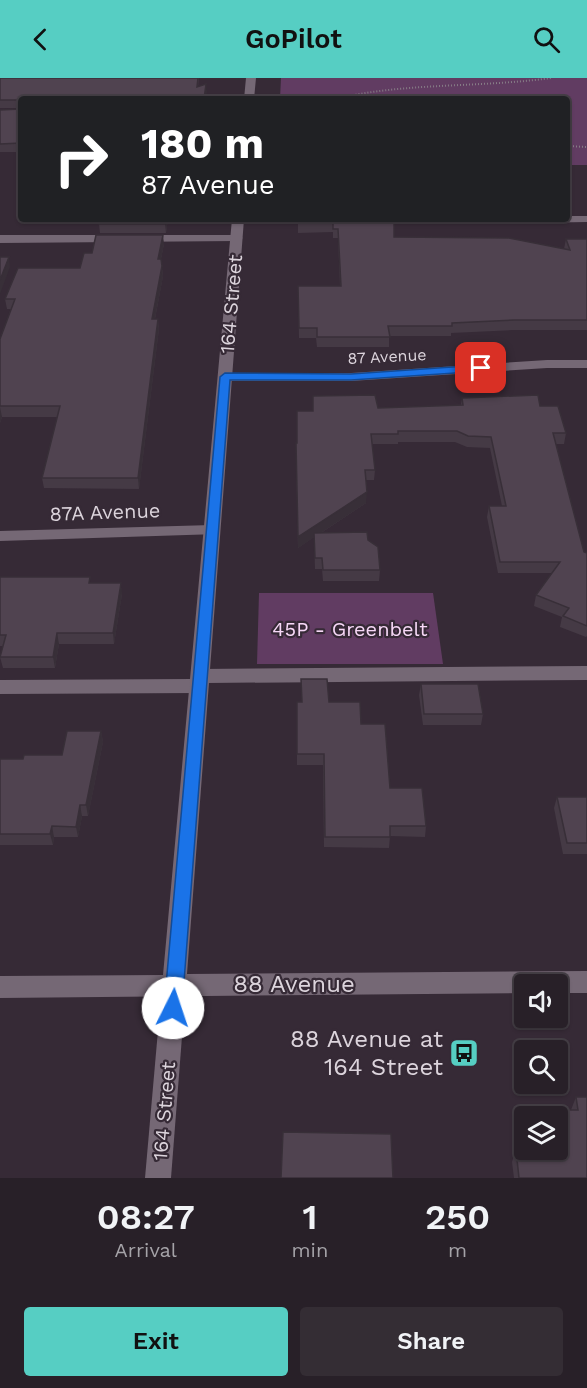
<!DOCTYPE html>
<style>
body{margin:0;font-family:"Work Sans",sans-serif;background:#342d34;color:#f1f3f6;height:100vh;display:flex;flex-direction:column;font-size:22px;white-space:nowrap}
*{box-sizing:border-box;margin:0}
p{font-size:20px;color:#a5a3a8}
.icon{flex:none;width:33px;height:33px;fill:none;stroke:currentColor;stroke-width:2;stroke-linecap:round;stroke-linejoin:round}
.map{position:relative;height:1100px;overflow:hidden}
.details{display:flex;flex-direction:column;background:#282028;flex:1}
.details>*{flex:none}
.hud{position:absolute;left:18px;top:18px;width:552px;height:126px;border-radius:6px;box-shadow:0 2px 4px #0004,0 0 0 2px #443e45;background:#202124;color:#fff;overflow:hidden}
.tools{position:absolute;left:514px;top:896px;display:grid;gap:12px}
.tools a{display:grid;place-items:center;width:54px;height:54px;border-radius:6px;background:#282028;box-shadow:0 2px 4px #0004,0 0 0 2px #443e45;font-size:30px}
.pin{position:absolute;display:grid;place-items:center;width:51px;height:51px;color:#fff;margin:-26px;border-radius:12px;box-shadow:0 3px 9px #0006}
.me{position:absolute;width:66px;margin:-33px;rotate:4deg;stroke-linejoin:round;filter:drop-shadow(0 0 4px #0008)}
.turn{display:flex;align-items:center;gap:21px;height:126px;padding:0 24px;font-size:27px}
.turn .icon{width:78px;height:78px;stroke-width:2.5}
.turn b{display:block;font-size:42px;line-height:51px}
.eta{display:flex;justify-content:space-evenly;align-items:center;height:102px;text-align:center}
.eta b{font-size:36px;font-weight:600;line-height:42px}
.button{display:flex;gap:12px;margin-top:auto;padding:12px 24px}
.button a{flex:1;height:69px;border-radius:6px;background:#56cec3;color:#111;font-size:24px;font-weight:600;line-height:69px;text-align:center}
.button a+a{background:#342d34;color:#f1f3f6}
header{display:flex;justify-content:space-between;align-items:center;height:78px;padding:0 24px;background:#56cec3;color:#111;font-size:27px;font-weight:600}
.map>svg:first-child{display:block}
.green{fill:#613c62}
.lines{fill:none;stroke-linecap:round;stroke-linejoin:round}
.path{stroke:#867c86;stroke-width:2;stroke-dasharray:1 2;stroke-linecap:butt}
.lane{fill:#756875;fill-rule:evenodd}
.street{fill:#756875;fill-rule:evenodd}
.secondary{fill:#756875;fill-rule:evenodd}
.wall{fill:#453a45}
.shaded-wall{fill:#382f38}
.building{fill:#504350;stroke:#382f38;stroke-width:1.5}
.route{fill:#1a73e8;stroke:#114b97;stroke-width:1.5}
.labels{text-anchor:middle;stroke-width:4.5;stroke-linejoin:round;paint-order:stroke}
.far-street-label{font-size:16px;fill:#dcd4dc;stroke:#362a36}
.street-label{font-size:20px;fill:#dcd4dc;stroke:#362a36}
.park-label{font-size:20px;fill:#f7d8f7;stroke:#362a36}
.near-street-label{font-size:24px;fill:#dcd4dc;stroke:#362a36}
.near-poi-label{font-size:24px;fill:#dcd4dc;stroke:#362a36;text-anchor:end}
</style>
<header><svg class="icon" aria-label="back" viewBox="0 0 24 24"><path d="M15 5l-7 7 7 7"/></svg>GoPilot<svg class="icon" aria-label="search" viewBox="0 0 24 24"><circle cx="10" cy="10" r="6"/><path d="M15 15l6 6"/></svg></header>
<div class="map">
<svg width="587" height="1100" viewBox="0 0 587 1100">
<rect width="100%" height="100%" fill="#362a36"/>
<g class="green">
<polygon points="281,0 587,0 587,87 567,87 567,21 280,21"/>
<polygon points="259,515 433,515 443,586 257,586"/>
</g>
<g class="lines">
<g class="path">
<path d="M335 21C406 4 479 10 551 0"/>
<polyline points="567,68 587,69"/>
</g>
<polygon class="lane" points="587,588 587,602 207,605 208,608 206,613 199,615 0,616 0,602 192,601 191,598 193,593 200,591"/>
<g class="street">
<polygon points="567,138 587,138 587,144 529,145 523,142 567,141"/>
<polygon points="0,157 237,157 243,160 237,163 0,165"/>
<polygon points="547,282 587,282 587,290 547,290 351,303 225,303 218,299 225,295 351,295"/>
<polygon points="212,447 218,448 220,452 218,456 0,463 0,453"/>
<polygon points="174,896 182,899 186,907 171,1100 145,1100 162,907 166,899"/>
</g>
<g class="secondary">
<polygon points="246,0 256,0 254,21 244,21"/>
<polygon points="232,141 244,141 187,896 587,893 587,915 558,915 558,906 525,906 525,915 0,920 0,898 163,897"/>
</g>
</g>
<g class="wall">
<polygon points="0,0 199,0 198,9 207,14 21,21 21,30 0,30"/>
<polygon points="21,31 21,74 0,74 0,32"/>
<polygon points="100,141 168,141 166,155 100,155 99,146"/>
<polygon points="298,141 394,141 394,159 564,171 566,161 587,161 587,252 513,252 451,255 451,258 389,258 389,269 317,269 316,260 299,260 298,208 340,208 338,160 333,160 333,154 298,155"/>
<polygon points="164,166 161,181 163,198 155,241 158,241 159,251 139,411 44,410 42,400 58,339 2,339 0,345 0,261 11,231 7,231 5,221 80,190 92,175"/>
<polygon points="462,320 540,328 566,355 564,366 556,366 584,474 587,475 587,558 586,559 560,549 562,539 534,528 536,517 552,495 498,495 487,439 489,428 502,428 490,370 467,369 455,364 398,364 398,366 372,366 375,392 374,402 366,402 366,425 321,455 368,462 380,492 379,503 323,503 322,491 315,491 314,459 298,470 296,376 297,365 378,330 461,327"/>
<polygon points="0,499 91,505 122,516 114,566 59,566 55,590 3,590 0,579 3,568 0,568"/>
<polygon points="301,601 329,624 361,646 390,710 426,748 425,759 390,758 389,770 324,769 323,687 297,687 297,624 302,624"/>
<polygon points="421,606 483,636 481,647 423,647 419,617"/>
<polygon points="101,653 103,664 88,738 82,738 78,759 54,759 53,767 0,767 0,681 23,681 62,677"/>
<polygon points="557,719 587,719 587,776 563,776 554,730"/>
<polygon points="576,1019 587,1019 587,1100 514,1100 512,1084 515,1074 514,1069 518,1056 525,1071 558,1038 552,1038 554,1032 571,1032"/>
</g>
<g class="shaded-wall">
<polygon points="206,6 207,14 206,21 204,21"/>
<polygon points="166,141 168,141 166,155 165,146"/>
<polygon points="163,157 164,166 159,191 158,181"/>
<polygon points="9,179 10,189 0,216 0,202"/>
<polygon points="161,181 163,198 153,251 152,241"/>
<polygon points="158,241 159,251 139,411 138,400"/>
<polygon points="0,329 2,339 0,345"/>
<polygon points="367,414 366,425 298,470 298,459"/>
<polygon points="121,505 122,516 114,566 113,555"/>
<polygon points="57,555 59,566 55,590 53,579"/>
<polygon points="101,653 103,664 88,738 86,727"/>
<polygon points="80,727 82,738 78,759 76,749"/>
<polygon points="52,748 54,759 53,767 50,756"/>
</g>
<g class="building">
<polygon points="0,0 198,0 197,9 206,6 204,21 21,21 21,23 20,22 0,22"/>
<polygon points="21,31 21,65 0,66 0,32"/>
<polygon points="100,141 166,141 165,146 99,146"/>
<polygon points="298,141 394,141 394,159 509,160 570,172 566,161 587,161 587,242 514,242 452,245 452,248 388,248 390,259 317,259 317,250 299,250 298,208 341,208 338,151 333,151 333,145 298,145"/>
<polygon points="96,157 163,157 158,181 161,181 162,188 152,241 158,241 138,400 42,400 60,328 0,328 0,261 15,221 5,221 18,190 80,190 84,175 92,175"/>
<polygon points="0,179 9,179 0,202"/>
<polygon points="375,317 378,330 463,327 462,320 538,317 540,328 558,328 566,355 553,355 584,474 587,475 587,548 563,538 569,530 536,517 560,484 500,484 489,428 506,428 491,359 468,358 457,353 398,353 398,356 371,356 375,392 365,392 367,414 298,459 296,365 297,365 297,333 313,333 313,318"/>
<polygon points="367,454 368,462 378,469 380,492 323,492 322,480 315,480 314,455"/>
<polygon points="0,499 90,499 89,505 121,505 113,555 57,555 53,579 0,579 6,557 0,557"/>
<polygon points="301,601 327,601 329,624 360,624 361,646 385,646 390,710 422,710 426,748 390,748 390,759 325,759 324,676 297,676 297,624 302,624"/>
<polygon points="421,606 478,606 483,636 424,636"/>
<polygon points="67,653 101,653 86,727 80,727 76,749 52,748 50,756 0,756 0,681 23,681 24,677 62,677"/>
<polygon points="557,719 587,719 587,765 567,765"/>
<polygon points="576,1019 587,1019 587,1100 519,1100 516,1072 521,1072 518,1056 525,1056 525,1071 558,1071 558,1038 555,1038 554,1032 578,1032"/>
<polygon points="283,1054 391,1056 393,1100 281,1100"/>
</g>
<polygon class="route" points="481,287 487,290 485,293 351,302 230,302 182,930 179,936 173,938 166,936 164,930 220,299 225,295 351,296"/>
<defs>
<g id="bus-square" transform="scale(1.5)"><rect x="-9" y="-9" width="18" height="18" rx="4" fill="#56cec3" stroke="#362a36"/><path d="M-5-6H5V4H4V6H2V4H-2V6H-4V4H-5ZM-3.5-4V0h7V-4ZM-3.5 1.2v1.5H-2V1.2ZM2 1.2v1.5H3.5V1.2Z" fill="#111"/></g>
</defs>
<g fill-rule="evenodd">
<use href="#bus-square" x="464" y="975"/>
</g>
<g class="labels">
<g class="far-street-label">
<text transform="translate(387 278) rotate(-3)" y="6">87 Avenue</text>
</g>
<g class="street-label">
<text transform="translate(231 226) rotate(-85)" y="7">164 Street</text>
<text transform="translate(105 434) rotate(-2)" y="7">87A Avenue</text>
<text transform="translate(164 1033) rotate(-85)" y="7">164 Street</text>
</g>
<g class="park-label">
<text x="350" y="558">45P - Greenbelt</text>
</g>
<g class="near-street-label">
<text x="294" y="914">88 Avenue</text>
</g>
<g class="near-poi-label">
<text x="443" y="969">88 Avenue at<tspan x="443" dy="28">164 Street</tspan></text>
</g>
</g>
</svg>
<div class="tools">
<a><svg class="icon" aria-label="sound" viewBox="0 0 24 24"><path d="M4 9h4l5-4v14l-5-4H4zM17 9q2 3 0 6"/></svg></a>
<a><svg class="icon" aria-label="search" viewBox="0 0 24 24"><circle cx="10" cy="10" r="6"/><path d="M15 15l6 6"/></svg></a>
<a><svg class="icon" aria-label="layers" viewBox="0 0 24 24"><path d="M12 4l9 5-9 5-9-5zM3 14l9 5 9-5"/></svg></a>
</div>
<div class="pin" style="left:481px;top:290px;background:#d93025"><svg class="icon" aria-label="arrive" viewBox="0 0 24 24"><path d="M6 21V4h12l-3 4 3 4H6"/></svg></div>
<svg class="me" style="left:173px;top:930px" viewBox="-20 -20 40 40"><circle r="19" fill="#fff"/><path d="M0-13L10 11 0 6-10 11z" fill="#1a73e8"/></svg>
<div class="hud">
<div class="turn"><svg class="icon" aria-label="right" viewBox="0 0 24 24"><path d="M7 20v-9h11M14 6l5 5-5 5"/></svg><div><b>180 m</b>87 Avenue</div></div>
</div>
</div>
<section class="details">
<div class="eta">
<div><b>08:27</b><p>Arrival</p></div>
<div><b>1</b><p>min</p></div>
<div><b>250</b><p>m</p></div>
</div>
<div class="button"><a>Exit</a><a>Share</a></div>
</section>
